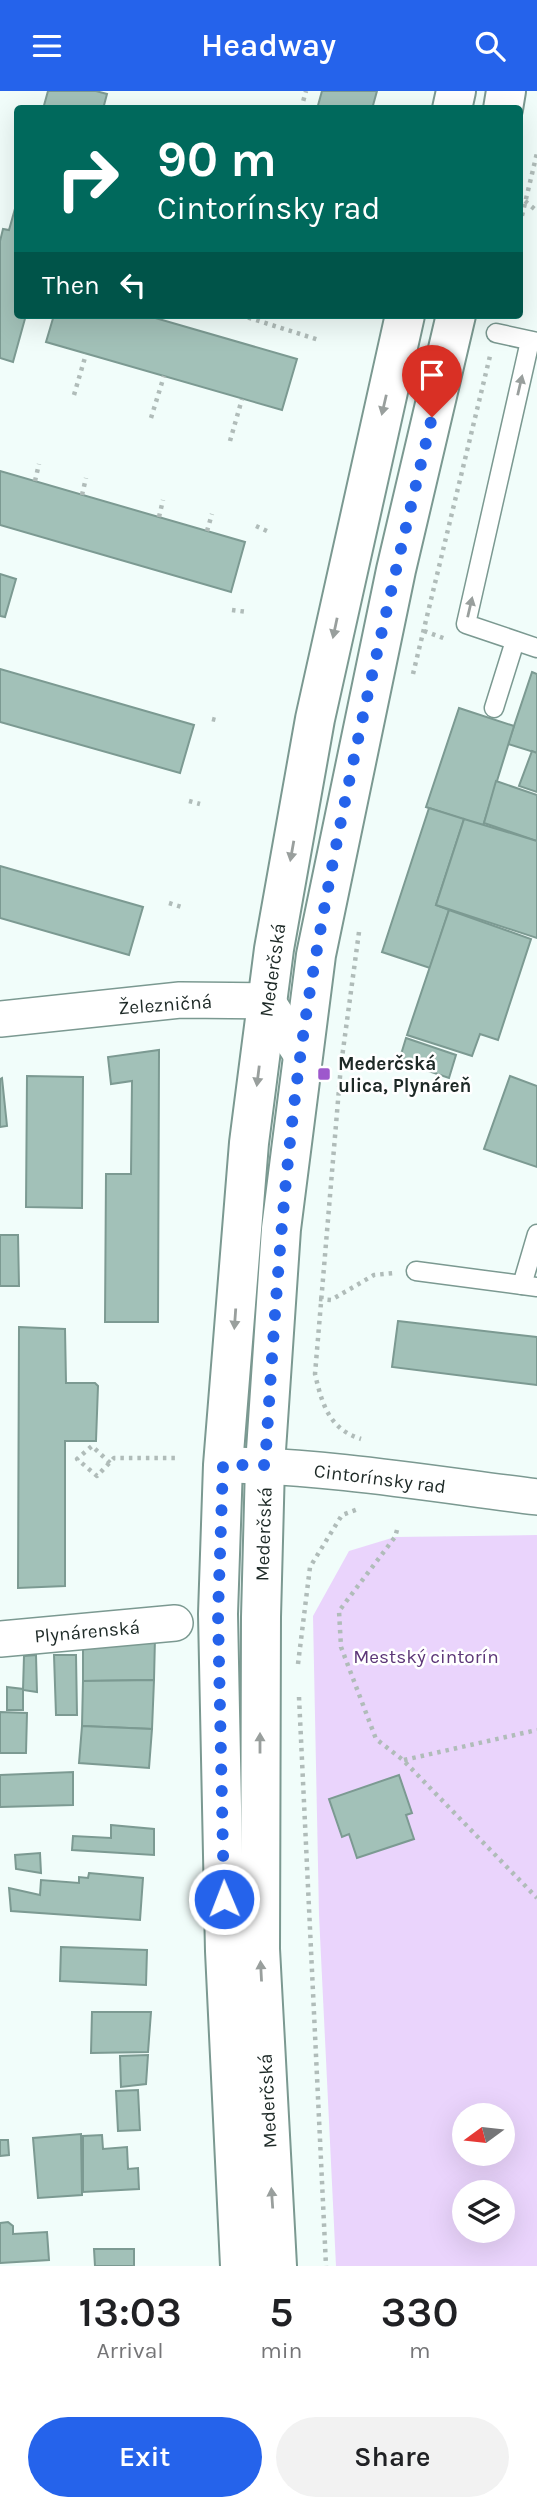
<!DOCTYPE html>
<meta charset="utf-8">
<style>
body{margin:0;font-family:Karla,sans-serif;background:#f2f2f2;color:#202124;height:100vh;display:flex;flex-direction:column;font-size:26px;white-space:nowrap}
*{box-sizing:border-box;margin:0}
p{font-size:23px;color:#757577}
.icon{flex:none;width:38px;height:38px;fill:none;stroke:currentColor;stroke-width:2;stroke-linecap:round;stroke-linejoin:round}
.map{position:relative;height:2175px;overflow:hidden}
.side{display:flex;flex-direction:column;background:#fff;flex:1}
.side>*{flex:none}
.hud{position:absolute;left:14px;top:14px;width:509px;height:214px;border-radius:7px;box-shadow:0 7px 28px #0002;background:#00695c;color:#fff;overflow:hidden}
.needle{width:46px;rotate:255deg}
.controls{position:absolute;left:452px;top:2012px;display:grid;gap:14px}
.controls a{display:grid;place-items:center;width:63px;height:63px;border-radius:50%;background:#fff;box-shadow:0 7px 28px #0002;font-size:35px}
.pin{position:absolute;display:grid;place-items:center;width:60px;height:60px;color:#fff;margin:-72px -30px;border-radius:50% 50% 50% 0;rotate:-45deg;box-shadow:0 0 7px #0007}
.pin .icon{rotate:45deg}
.me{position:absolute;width:77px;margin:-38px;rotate:359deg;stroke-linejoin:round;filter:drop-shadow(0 0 5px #0008)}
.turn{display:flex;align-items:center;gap:24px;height:147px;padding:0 28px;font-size:32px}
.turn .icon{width:91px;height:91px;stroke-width:2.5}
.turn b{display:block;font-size:49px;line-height:60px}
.then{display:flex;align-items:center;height:66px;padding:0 28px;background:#0003;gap:14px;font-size:26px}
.eta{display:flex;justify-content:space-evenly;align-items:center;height:119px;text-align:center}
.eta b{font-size:42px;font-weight:600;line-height:49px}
.action{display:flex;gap:14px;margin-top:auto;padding:14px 28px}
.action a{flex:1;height:80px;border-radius:42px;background:#2563eb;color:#fff;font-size:28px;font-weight:600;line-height:80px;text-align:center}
.action a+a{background:#f2f2f2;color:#202124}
header{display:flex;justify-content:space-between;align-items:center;height:91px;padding:0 28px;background:#2563eb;color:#fff;font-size:32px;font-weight:600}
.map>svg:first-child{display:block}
.green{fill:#ead4fc;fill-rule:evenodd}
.building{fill:#a2c1b8;stroke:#7c9a92;stroke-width:2}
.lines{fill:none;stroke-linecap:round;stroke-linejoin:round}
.service-casing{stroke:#7b9991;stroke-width:21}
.minor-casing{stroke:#7b9991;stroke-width:38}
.primary-casing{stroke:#7b9991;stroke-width:42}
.path{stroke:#b0bcb9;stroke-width:4.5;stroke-dasharray:3.5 5;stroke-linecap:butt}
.service{stroke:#fff;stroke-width:18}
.minor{stroke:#fff;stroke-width:35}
.primary{stroke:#fff;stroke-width:38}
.oneway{fill:#999f9d}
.route{stroke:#2563eb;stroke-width:12;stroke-dasharray:0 21.6}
.poi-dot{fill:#9d58cc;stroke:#fff;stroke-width:2.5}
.labels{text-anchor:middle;stroke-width:5;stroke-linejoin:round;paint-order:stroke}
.street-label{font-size:19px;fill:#1d2926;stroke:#fff}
.poi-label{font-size:19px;font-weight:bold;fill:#1d2926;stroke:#fff;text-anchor:start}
.park-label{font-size:19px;fill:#5d3778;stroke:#fff}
</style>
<header><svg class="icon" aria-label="menu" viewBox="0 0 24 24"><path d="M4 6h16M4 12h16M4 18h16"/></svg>Headway<svg class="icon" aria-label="search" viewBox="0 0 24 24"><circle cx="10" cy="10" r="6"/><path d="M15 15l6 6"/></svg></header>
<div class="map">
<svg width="537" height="2175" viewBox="0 0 537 2175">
<rect width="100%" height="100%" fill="#f1fdfa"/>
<path class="green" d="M537 1444V2175H336L319 1824 313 1525 349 1460 395 1446ZM464 2025H502V2063H464ZM464 2102H502V2140H464Z"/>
<g class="building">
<polygon points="48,0 96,0 107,3 103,18 43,18"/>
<polygon points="322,0 377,0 372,18 317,18"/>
<polygon points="16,114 18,224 26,224 13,271 0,267 0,150 3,138 9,139"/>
<polygon points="54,224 145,224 297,268 282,319 46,251"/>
<polygon points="0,380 245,451 231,501 0,434"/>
<polygon points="0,483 16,488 5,526 0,525"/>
<polygon points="0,578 194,634 180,682 0,631"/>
<polygon points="532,581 537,583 537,662 508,653"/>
<polygon points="459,617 514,635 483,735 426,716"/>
<polygon points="532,660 537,662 537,701 519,695"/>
<polygon points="496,690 537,704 537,750 484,732"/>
<polygon points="429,717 464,728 436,814 449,819 430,877 382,861"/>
<polygon points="464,728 537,750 537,847 436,814"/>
<polygon points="0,775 143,816 129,864 0,827"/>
<polygon points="449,819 531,848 498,949 480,943 472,965 407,944"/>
<polygon points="406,947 456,964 449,987 399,970"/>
<polygon points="159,959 158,1231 105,1231 106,1083 131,1083 132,990 111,993 108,966"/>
<polygon points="27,985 83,986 82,1117 26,1116"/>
<polygon points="510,985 537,995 537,1076 484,1058"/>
<polygon points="2,987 7,1035 0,1036 0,988"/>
<polygon points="0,1144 18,1144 19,1195 0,1195"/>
<polygon points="398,1230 537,1246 537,1294 392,1276"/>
<polygon points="19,1236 65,1238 66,1292 95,1292 98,1295 96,1350 65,1350 65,1495 18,1497"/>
<polygon points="155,1546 154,1589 83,1590 83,1553"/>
<polygon points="36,1564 37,1601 23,1599 24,1565"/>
<polygon points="54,1564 76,1564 77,1624 56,1624"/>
<polygon points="154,1589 152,1638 82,1635 83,1590"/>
<polygon points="7,1596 23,1598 23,1619 7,1619"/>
<polygon points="0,1621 27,1622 26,1662 0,1662"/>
<polygon points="82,1635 152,1638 149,1677 79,1672"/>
<polygon points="73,1681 73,1714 0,1716 0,1684"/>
<polygon points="399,1684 412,1722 406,1724 414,1748 357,1767 349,1743 342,1746 329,1708"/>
<polygon points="111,1734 154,1738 154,1764 72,1759 73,1745 111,1747"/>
<polygon points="40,1762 41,1782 16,1778 15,1764"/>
<polygon points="89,1782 143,1787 140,1829 11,1820 9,1797 40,1804 41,1789 79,1792 79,1786 88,1787"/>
<polygon points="61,1856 147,1859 146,1894 60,1890"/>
<polygon points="92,1921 151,1921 148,1961 91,1962"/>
<polygon points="148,1964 146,1993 121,1996 120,1965"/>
<polygon points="138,1999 140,2039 118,2040 116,2000"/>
<polygon points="81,2043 82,2104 38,2107 33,2047"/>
<polygon points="102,2044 103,2058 127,2056 128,2078 138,2077 139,2098 83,2101 83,2045"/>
<polygon points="0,2049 8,2049 9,2064 0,2065"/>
<polygon points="8,2131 13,2135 13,2143 47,2141 49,2169 0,2172 0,2132"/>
<polygon points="94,2158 134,2158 134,2175 95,2175"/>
</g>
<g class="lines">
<g class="service-casing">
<g id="service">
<polyline points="496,242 537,251"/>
<polyline points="530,250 466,533 537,557"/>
<polyline points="494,617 515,550"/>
<polyline points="416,1180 537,1196"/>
<polyline points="522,1194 537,1143"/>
</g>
</g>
<g class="minor-casing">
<g id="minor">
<polyline points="0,928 180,909 267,910 301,963"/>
<path d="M223 1374C328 1375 433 1393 537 1406"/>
<polyline points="0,1548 175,1532"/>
</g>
</g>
<g class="primary-casing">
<g id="primary">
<polyline points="452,18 456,0"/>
<polyline points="503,18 506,0"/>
<polyline points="240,2175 225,1860 218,1523 223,1374 249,1052 274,858 315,628 405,224"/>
<polyline points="277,2175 260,1858 261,1526 265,1374 281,1138 316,864 396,479 456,224"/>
</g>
</g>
<g class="path">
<polyline points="301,18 306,0"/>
<polyline points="525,110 537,120"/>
<polyline points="520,133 537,62"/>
<polyline points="240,224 319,249"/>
<polyline points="74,304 86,263"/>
<polyline points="151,327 164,285"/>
<polyline points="230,350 242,308"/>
<polyline points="35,390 39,373"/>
<polyline points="82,404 86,387"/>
<polyline points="159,426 163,409"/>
<polyline points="256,435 267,440"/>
<polyline points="207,440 212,423"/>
<polyline points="232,519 247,521"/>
<polyline points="424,540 446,548"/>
<polyline points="413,583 490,265"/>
<polyline points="212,628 220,630"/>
<polyline points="189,710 200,713"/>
<polyline points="169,812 185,817"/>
<path d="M359 841 341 974 315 1283C322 1313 329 1338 361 1348"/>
<polyline points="319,1208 331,1209 374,1184 394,1182"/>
<polyline points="110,1372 92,1355 77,1368 97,1385 114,1367 179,1367"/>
<polyline points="397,1439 395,1446 339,1520 341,1556 376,1648 403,1669 537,1807"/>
<polyline points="298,1573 310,1476 342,1424 358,1418"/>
<polyline points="299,1606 326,2175"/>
<polyline points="404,1669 537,1639"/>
</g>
<use href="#service" class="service"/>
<use href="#minor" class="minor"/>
<use href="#primary" class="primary"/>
</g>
<defs><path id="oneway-solid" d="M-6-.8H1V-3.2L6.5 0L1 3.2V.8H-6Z" transform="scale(1.75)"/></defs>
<g class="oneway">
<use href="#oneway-solid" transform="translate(520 294) rotate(-77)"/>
<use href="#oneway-solid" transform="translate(384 314) rotate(103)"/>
<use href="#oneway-solid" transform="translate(470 516) rotate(-77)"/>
<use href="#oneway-solid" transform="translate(335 537) rotate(102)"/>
<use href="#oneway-solid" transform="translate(292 760) rotate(100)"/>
<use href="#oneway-solid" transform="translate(258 985) rotate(97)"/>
<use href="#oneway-solid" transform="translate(235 1228) rotate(94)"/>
<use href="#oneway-solid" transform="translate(260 1652) rotate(-90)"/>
<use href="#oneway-solid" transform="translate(261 1880) rotate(-93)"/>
<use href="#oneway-solid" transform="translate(272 2107) rotate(-94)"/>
</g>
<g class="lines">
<path class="route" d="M224 1808 218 1523 223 1374H265C276 1204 286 1032 316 864 347 683 390 504 432 326"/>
</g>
<rect class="poi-dot" x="317" y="976" width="14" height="14" rx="3.5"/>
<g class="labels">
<g class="street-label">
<text transform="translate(272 879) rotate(-82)" y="7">Mederčská</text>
<text transform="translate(165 913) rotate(-4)" y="7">Železničná</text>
<text transform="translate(380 1387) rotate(7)" y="7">Cintorínsky rad</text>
<text transform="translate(263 1443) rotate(-88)" y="7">Mederčská</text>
<text transform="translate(87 1540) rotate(-5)" y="7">Plynárenská</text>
<text transform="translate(267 2010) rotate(-93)" y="7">Mederčská</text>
</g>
<g class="poi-label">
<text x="338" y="979">Mederčská<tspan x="338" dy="22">ulica, Plynáreň</tspan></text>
</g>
<g class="park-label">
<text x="426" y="1572">Mestský cintorín</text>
</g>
</g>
</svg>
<div class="controls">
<a><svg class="needle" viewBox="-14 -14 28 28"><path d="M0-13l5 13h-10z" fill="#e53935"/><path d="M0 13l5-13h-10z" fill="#757577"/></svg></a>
<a><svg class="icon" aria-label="layers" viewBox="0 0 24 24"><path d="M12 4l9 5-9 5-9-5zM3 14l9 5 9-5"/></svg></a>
</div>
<div class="pin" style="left:432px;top:326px;background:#d93025"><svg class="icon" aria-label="arrive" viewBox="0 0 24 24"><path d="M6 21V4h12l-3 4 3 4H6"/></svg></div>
<svg class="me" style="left:224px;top:1808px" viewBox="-20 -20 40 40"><circle r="17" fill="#2563eb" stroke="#fff" stroke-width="3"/><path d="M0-11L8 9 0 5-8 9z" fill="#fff"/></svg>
<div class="hud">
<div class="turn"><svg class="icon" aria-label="right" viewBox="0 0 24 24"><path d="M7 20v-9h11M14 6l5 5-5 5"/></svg><div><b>90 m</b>Cintorínsky rad</div></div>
<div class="then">Then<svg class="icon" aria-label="left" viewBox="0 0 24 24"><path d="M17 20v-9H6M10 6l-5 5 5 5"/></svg></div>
</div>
</div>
<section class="side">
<div class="eta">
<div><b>13:03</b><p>Arrival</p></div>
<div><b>5</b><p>min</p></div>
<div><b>330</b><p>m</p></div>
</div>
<div class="action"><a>Exit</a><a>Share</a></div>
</section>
